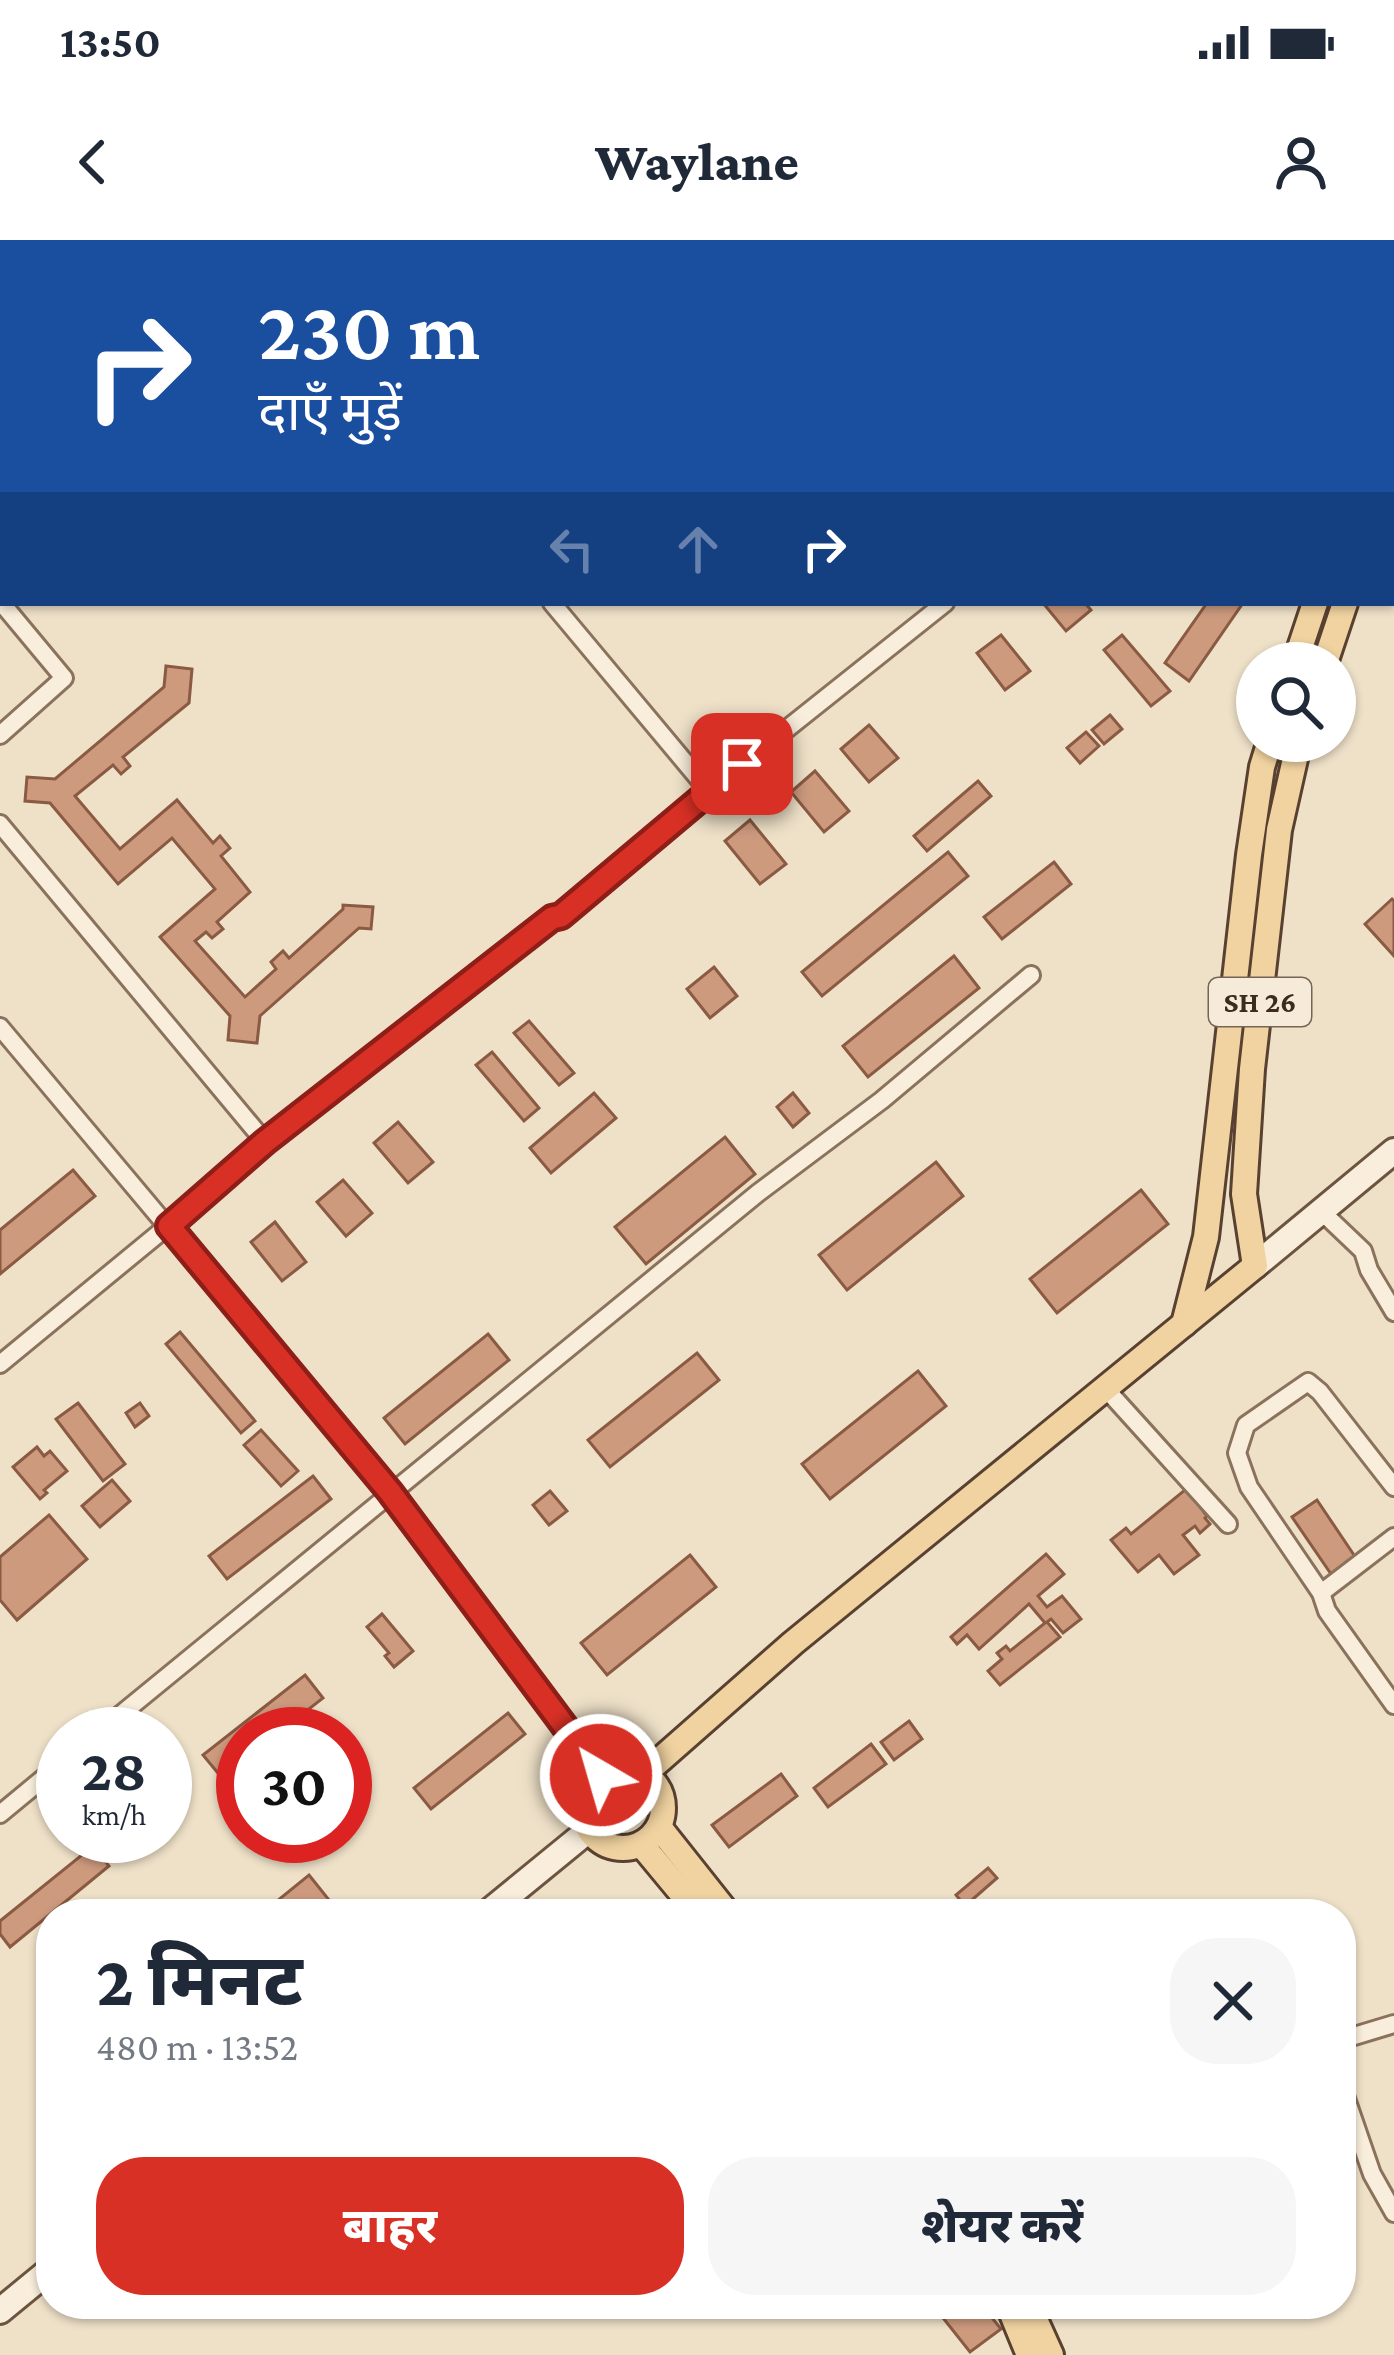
<!DOCTYPE html>
<html lang="hi">
<meta charset="utf-8">
<style>
body{margin:0;font-family:"Crimson Pro","Noto Sans Devanagari",serif;background:#f6f6f7;color:#1f2937;height:100vh;display:flex;flex-direction:column;font-size:45px;white-space:nowrap}
*{box-sizing:border-box;margin:0}
p{font-size:39px;color:#747a83}
.icon{flex:none;width:66px;height:66px;fill:none;stroke:currentColor;stroke-width:2;stroke-linecap:round;stroke-linejoin:round}
.map{position:relative;flex:1;overflow:hidden}
.side{position:absolute;left:36px;top:1659px;width:1320px;height:420px;display:flex;flex-direction:column;background:#fff;border-radius:48px;box-shadow:0 3px 9px #0004}
.side>*{flex:none}
.guide{position:absolute;left:0px;top:0px;width:1395px;height:366px;box-shadow:0 3px 9px #0004;background:#1a4fa0;color:#fff;overflow:hidden}
.fabs{position:absolute;left:1236px;top:402px;display:grid;gap:24px}
.fabs a{display:grid;place-items:center;width:120px;height:120px;border-radius:50%;background:#fff;box-shadow:0 3px 9px #0004;font-size:60px}
.speed{position:absolute;left:36px;top:1467px;display:flex;gap:24px;font-size:60px;font-weight:700;text-align:center}
.speed>*{display:grid;place-content:center;width:156px;height:156px;border-radius:50%;background:#fff;box-shadow:0 3px 9px #0004;line-height:1}
.speed small{font-size:30px;font-weight:400}
.speed .limit{border:18px solid #d22;background:#fff;color:#111}
.pin{position:absolute;display:grid;place-items:center;width:102px;height:102px;color:#fff;margin:-51px;border-radius:24px;box-shadow:0 6px 18px #0006}
.me{position:absolute;width:132px;margin:-66px;rotate:322deg;stroke-linejoin:round;filter:drop-shadow(0 0 9px #0008)}
.turn{display:flex;align-items:center;gap:42px;height:252px;padding:0 60px;font-size:54px}
.turn .icon{width:156px;height:156px;stroke-width:2.5}
.turn b{display:block;font-size:84px;line-height:102px}
.lanes{display:flex;align-items:center;height:114px;padding:0 60px;background:#0003;justify-content:center;gap:60px;direction:ltr}
.lanes .off{opacity:.35}
.round{display:grid;place-items:center;flex:none;width:126px;height:126px;border-radius:48px;background:#f6f6f7}
.head{display:flex;align-items:center;justify-content:space-between;height:204px;padding:0 60px}
h1{font-size:72px;font-weight:800;line-height:90px}
.primary-button{display:flex;gap:24px;margin-top:auto;padding:24px 60px}
.primary-button a{flex:1;height:138px;border-radius:48px;background:#d93025;color:#fff;font-size:48px;font-weight:800;line-height:138px;text-align:center}
.primary-button a+a{background:#f6f6f7;color:#1f2937}
.status{display:flex;justify-content:space-between;align-items:center;height:84px;padding:0 60px;background:#fff;direction:ltr}
.status svg{height:33px;fill:currentColor}
header{display:flex;justify-content:space-between;align-items:center;height:156px;padding:0 60px;background:#fff;font-size:54px;font-weight:800}
.map>svg:first-child{display:block}
.building{fill:#cd9a7e;stroke:#8a5a42;stroke-width:3}
.lines{fill:none;stroke-linecap:round;stroke-linejoin:round}
.minor-casing{stroke:#8b725d;stroke-width:22}
.secondary-casing{stroke:#6d5440;stroke-width:30}
.primary-casing{stroke:#594131;stroke-width:30}
.minor{stroke:#f9eedc;stroke-width:16}
.secondary{stroke:#f9eedc;stroke-width:24}
.primary{stroke:#f1d3a1;stroke-width:24}
.route-casing{stroke:#8d1f18;stroke-width:30}
.route{stroke:#d93025;stroke-width:21}
.labels{text-anchor:middle;stroke-width:12;stroke-linejoin:round;paint-order:stroke}
.shield{fill:#f6ebd8;stroke:#746557;stroke-width:3}
.shield-label{font-size:30px;font-weight:bold;fill:#3c2c20}
</style>
<div class="status"><b>13:50</b><svg viewBox="0 0 49 12"><path d="M0 12V9h3v3zM5 12V6h3v6zM10 12V3h3v9zM15 12V0h3v12zM26 1h20v11H26zM47 4h2v5h-2z"/></svg></div>
<header><svg class="icon" aria-label="back" viewBox="0 0 24 24"><path d="M15 5l-7 7 7 7"/></svg>Waylane<svg class="icon" aria-label="person" viewBox="0 0 24 24"><circle cx="12" cy="8" r="4"/><path d="M4 21q1-7 8-7t8 7"/></svg></header>
<div class="map">
<svg width="1394" height="2115" viewBox="0 0 1394 2115">
<rect width="100%" height="100%" fill="#efe1c8"/>
<g class="building">
<polygon points="3,138 3,188 0,191 0,141"/>
<polygon points="1043,363 1085,363 1091,370 1066,391"/>
<polygon points="1207,363 1243,363 1189,441 1165,423"/>
<polygon points="1001,395 1030,431 1005,450 977,413"/>
<polygon points="1122,395 1170,451 1151,466 1104,410"/>
<polygon points="166,426 192,429 189,463 123,517 130,526 121,534 113,525 75,556 120,609 177,560 213,603 220,596 230,608 221,616 250,652 217,682 223,689 212,698 206,692 195,701 245,757 276,729 271,722 283,711 289,718 343,669 343,665 373,667 371,689 359,688 260,776 257,803 228,800 230,776 160,697 215,649 172,598 118,644 50,563 25,561 27,537 55,539 164,447"/>
<polygon points="1110,475 1122,489 1104,504 1092,490"/>
<polygon points="869,485 898,518 869,542 841,509"/>
<polygon points="1086,492 1099,506 1080,523 1067,508"/>
<polygon points="815,531 849,571 824,592 791,552"/>
<polygon points="978,541 991,556 927,611 914,596"/>
<polygon points="750,580 786,624 760,644 725,601"/>
<polygon points="948,612 968,636 822,756 802,732"/>
<polygon points="1054,622 1071,644 1002,699 984,677"/>
<polygon points="1392,659 1394,661 1394,716 1365,684"/>
<polygon points="954,716 979,748 868,837 843,806"/>
<polygon points="714,727 737,756 710,778 687,749"/>
<polygon points="529,781 574,833 559,845 514,793"/>
<polygon points="492,812 539,868 524,881 476,825"/>
<polygon points="594,853 616,878 551,933 530,908"/>
<polygon points="793,853 809,873 793,887 777,867"/>
<polygon points="398,882 433,922 408,943 374,903"/>
<polygon points="725,897 755,934 646,1024 615,987"/>
<polygon points="936,922 963,956 847,1050 819,1015"/>
<polygon points="73,930 95,956 0,1034 0,990"/>
<polygon points="343,940 372,973 346,996 317,962"/>
<polygon points="1141,950 1168,984 1057,1073 1030,1039"/>
<polygon points="275,982 306,1022 282,1041 251,1002"/>
<polygon points="180,1092 255,1181 241,1193 166,1104"/>
<polygon points="488,1094 509,1120 405,1204 384,1178"/>
<polygon points="697,1113 719,1140 610,1227 588,1200"/>
<polygon points="918,1131 946,1166 830,1259 802,1224"/>
<polygon points="78,1163 125,1224 103,1241 56,1179"/>
<polygon points="140,1163 149,1176 135,1187 126,1173"/>
<polygon points="261,1190 298,1231 281,1246 244,1205"/>
<polygon points="37,1207 44,1216 50,1211 67,1231 44,1250 47,1253 40,1259 13,1227"/>
<polygon points="313,1236 331,1259 227,1339 209,1316"/>
<polygon points="112,1240 130,1261 100,1287 82,1266"/>
<polygon points="1191,1245 1200,1256 1195,1260 1207,1276 1205,1278 1210,1284 1200,1293 1195,1286 1183,1295 1199,1315 1174,1334 1159,1315 1138,1332 1111,1300 1126,1288 1131,1294"/>
<polygon points="550,1251 567,1271 549,1285 533,1265"/>
<polygon points="1317,1260 1356,1318 1331,1334 1292,1277"/>
<polygon points="49,1275 87,1319 17,1380 0,1360 0,1317"/>
<polygon points="1046,1314 1064,1334 1038,1356 1047,1367 1062,1356 1081,1379 1063,1393 1051,1379 1047,1382 1060,1397 1000,1445 988,1431 1002,1419 997,1413 1006,1406 1010,1411 1045,1383 1029,1364 979,1409 967,1395 957,1404 951,1397"/>
<polygon points="690,1315 716,1347 607,1435 581,1403"/>
<polygon points="382,1374 413,1411 394,1427 385,1416 389,1413 367,1387"/>
<polygon points="305,1435 323,1458 277,1494 243,1494 243,1521 222,1538 203,1515"/>
<polygon points="508,1473 525,1494 431,1569 414,1548"/>
<polygon points="909,1481 922,1499 894,1520 881,1502"/>
<polygon points="871,1504 886,1524 828,1567 814,1548"/>
<polygon points="781,1534 797,1556 729,1607 712,1585"/>
<polygon points="93,1606 109,1626 10,1707 0,1694 0,1681"/>
<polygon points="988,1628 997,1638 965,1666 956,1655"/>
<polygon points="309,1635 329,1660 311,1674 261,1674"/>
<polygon points="932,2064 981,2064 1001,2089 970,2112"/>
</g>
<g class="lines">
<g class="minor-casing">
<g id="minor">
<polyline points="1392,7 1394,6"/>
<polyline points="1392,263 1394,265"/>
<polyline points="0,361 64,438 0,495"/>
<polyline points="552,363 709,551"/>
<polyline points="0,584 265,902"/>
<polyline points="0,787 390,1252 600,1535"/>
<polyline points="1321,971 1363,1011 1369,1030 1394,1072"/>
<polyline points="0,1124 169,985 265,902 552,678 561,676 709,551 945,363"/>
<polyline points="1106,1149 1228,1284"/>
<polyline points="1394,1247 1320,1152 1308,1142 1246,1185 1237,1213 1249,1247 1321,1353 1327,1371 1394,1465"/>
<polyline points="1321,1353 1394,1297"/>
<polyline points="97,1494 758,953 882,860 1031,735"/>
<polyline points="0,1574 63,1522"/>
<polyline points="1341,1800 1394,1784"/>
<polyline points="1341,1844 1372,1934 1394,1973"/>
</g>
</g>
<g class="secondary-casing">
<g id="secondary">
<polyline points="1255,1026 1394,911"/>
<polyline points="486,1674 590,1589"/>
<polyline points="0,2071 51,2029"/>
</g>
</g>
<g class="primary-casing">
<g id="primary">
<polyline points="1392,106 1394,98"/>
<polyline points="1392,215 1394,208"/>
<polyline points="1295,423 1315,363"/>
<polyline points="1325,423 1345,363"/>
<polyline points="1184,1084 1206,997 1249,615 1262,527 1270,501"/>
<circle cx="623" cy="1568" r="40"/>
<polyline points="644,1534 793,1403 1255,1026 1244,954 1252,829 1279,590 1299,501"/>
<polyline points="659,1587 728,1674"/>
<polyline points="641,1604 699,1674"/>
<polyline points="1008,2064 1029,2115"/>
<polyline points="1028,2064 1051,2115"/>
</g>
</g>
<use href="#minor" class="minor"/>
<use href="#secondary" class="secondary"/>
<use href="#primary" class="primary"/>
</g>
<g class="lines">
<g class="route-casing">
<polyline id="route" points="601,1535 390,1252 169,986 265,902 552,678 561,676 742,524"/>
</g>
<use href="#route" class="route"/>
</g>
<g class="labels">
<rect class="shield" x="1209" y="738" width="102" height="48" rx="9"/>
<g class="shield-label">
<text x="1260" y="772">SH 26</text>
</g>
</g>
</svg>
<div class="fabs">
<a><svg class="icon" aria-label="search" viewBox="0 0 24 24"><circle cx="10" cy="10" r="6"/><path d="M15 15l6 6"/></svg></a>
</div>
<div class="speed"><div>28<small>km/h</small></div><div class="limit">30</div></div>
<div class="pin" style="left:742px;top:524px;background:#d93025"><svg class="icon" aria-label="arrive" viewBox="0 0 24 24"><path d="M6 21V4h12l-3 4 3 4H6"/></svg></div>
<svg class="me" style="left:601px;top:1535px" viewBox="-20 -20 40 40"><circle r="17" fill="#d93025" stroke="#fff" stroke-width="3"/><path d="M0-11L8 9 0 5-8 9z" fill="#fff"/></svg>
<div class="guide">
<div class="turn"><svg class="icon" aria-label="right" viewBox="0 0 24 24"><path d="M7 20v-9h11M14 6l5 5-5 5"/></svg><div><b>230 m</b>दाएँ मुड़ें</div></div>
<div class="lanes"><svg class="icon off" aria-label="left" viewBox="0 0 24 24"><path d="M17 20v-9H6M10 6l-5 5 5 5"/></svg><svg class="icon off" aria-label="ahead" viewBox="0 0 24 24"><path d="M12 20V5M6 11l6-6 6 6"/></svg><svg class="icon" aria-label="right" viewBox="0 0 24 24"><path d="M7 20v-9h11M14 6l5 5-5 5"/></svg></div>
</div>
<section class="side">
<div class="head"><div><h1>2 मिनट</h1><p>480 m · 13:52</p></div><a class="round"><svg class="icon" aria-label="close" viewBox="0 0 24 24"><path d="M6 6l12 12M18 6L6 18"/></svg></a></div>
<div class="primary-button"><a>बाहर</a><a>शेयर करें</a></div>
</section>
</div>
